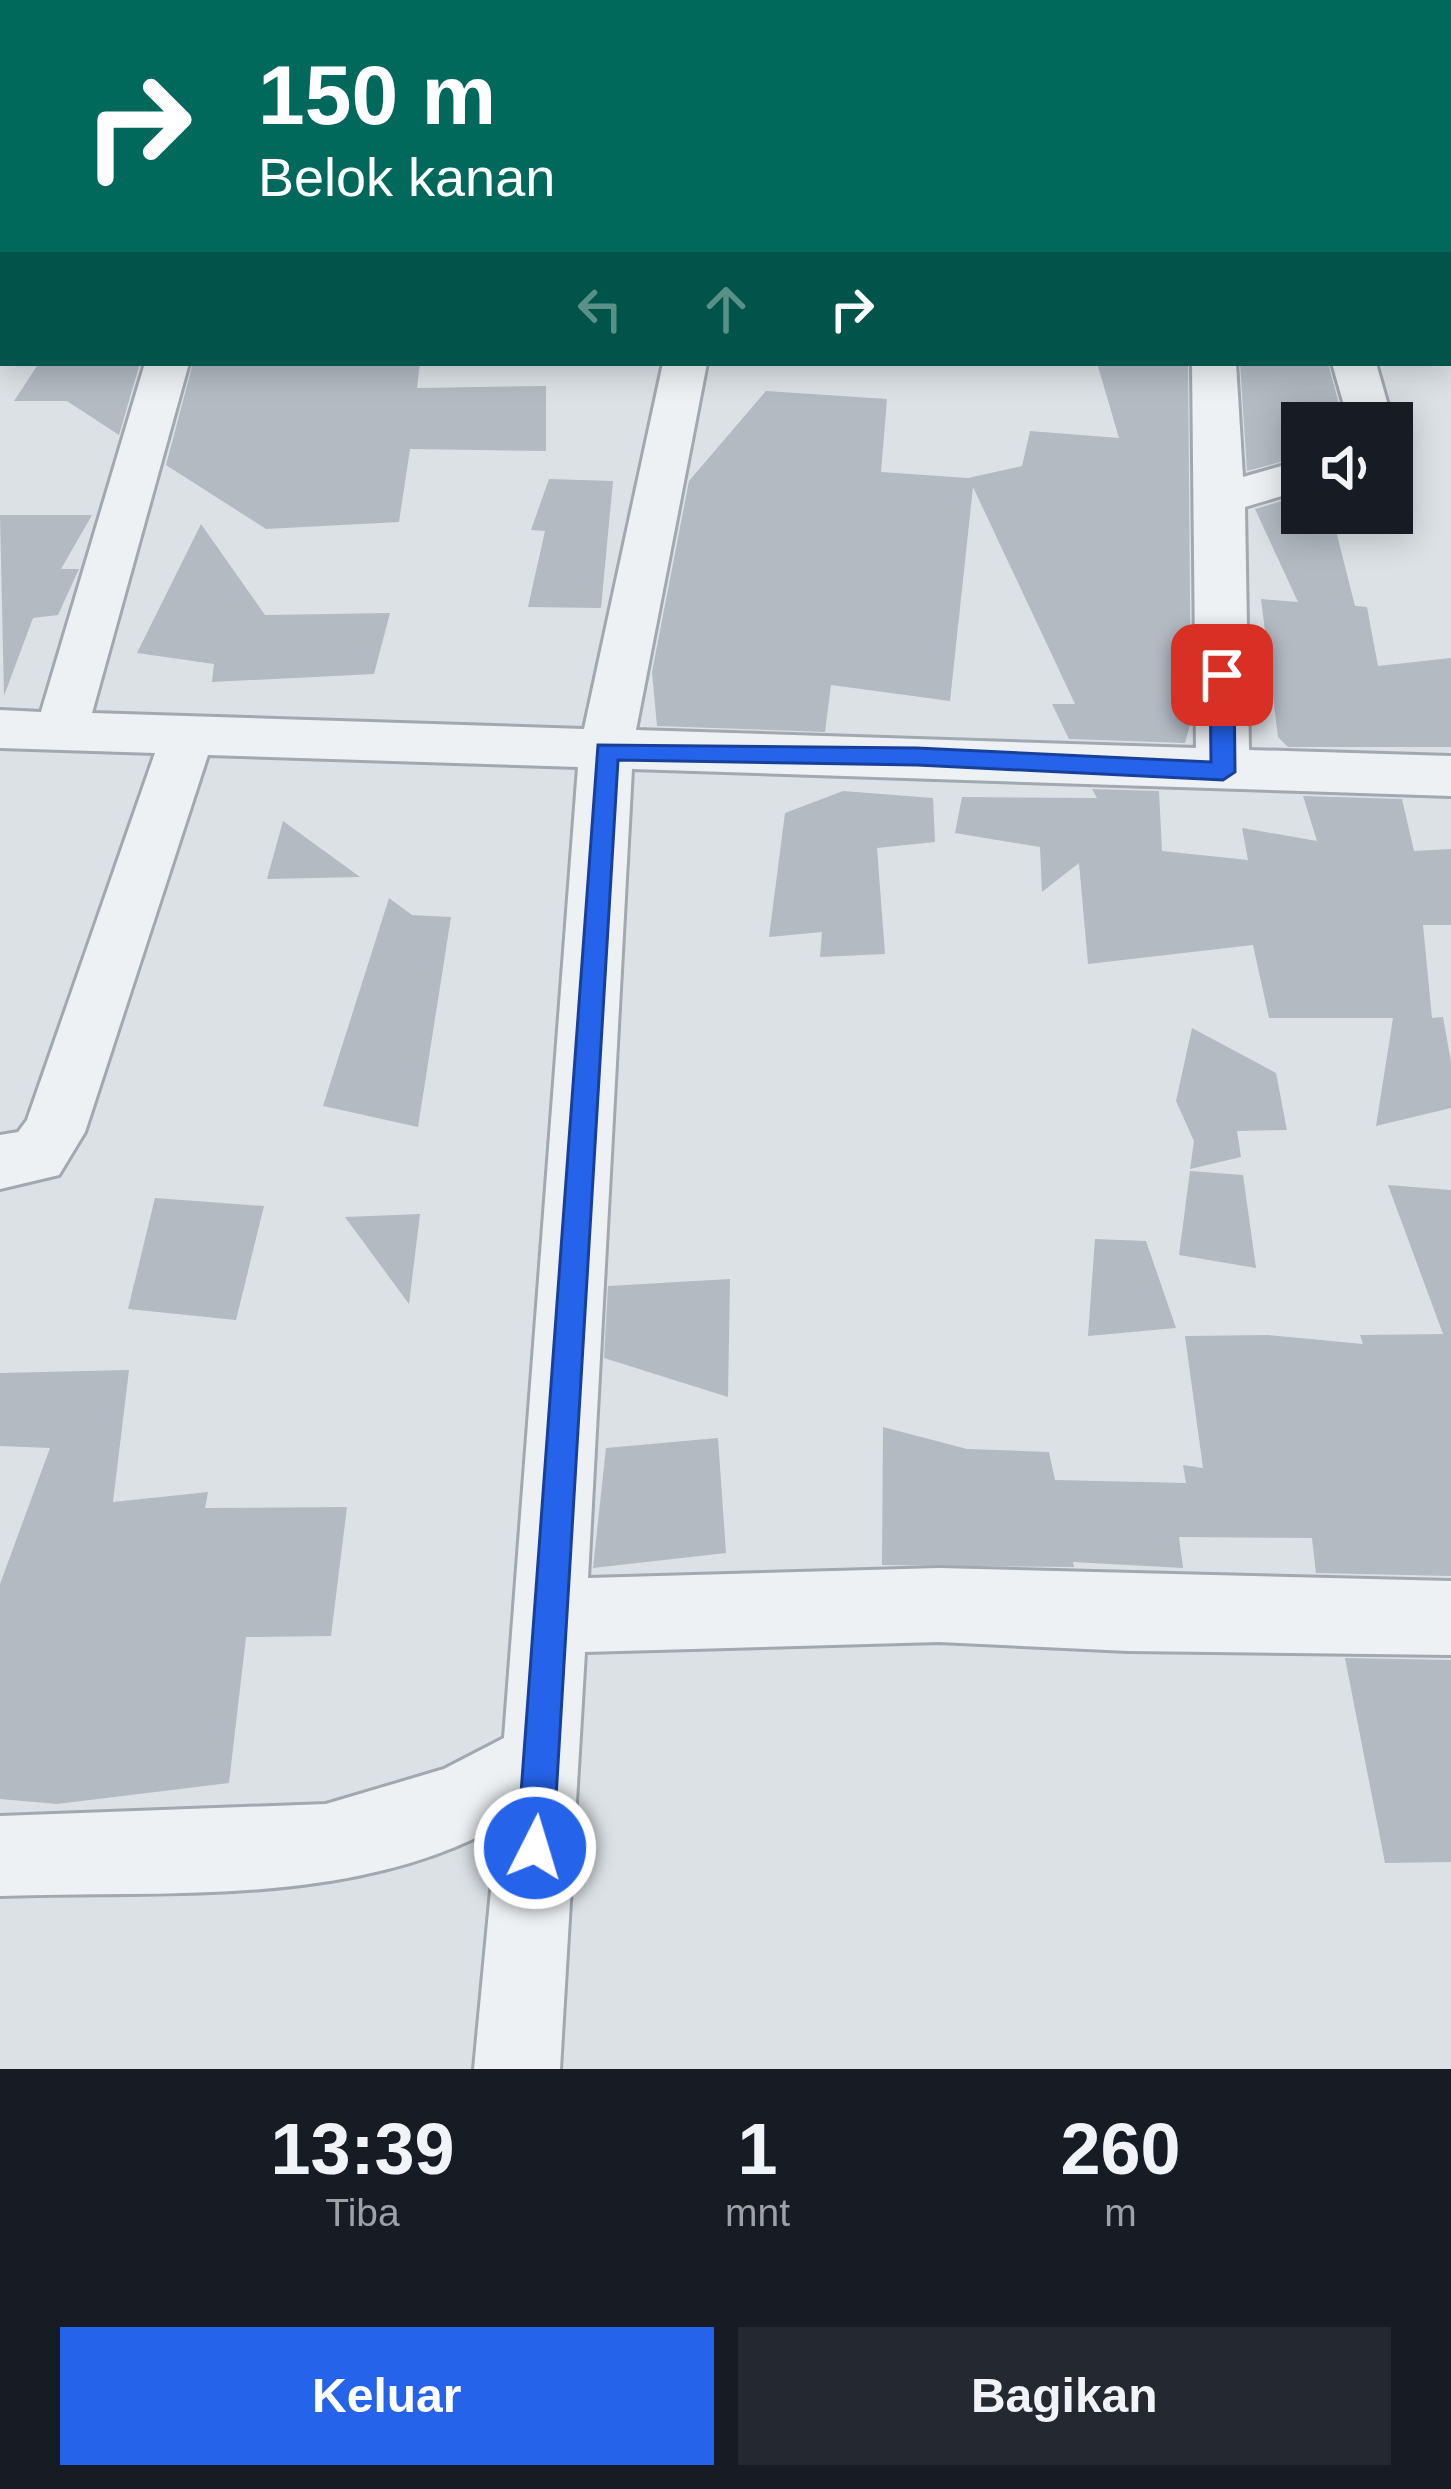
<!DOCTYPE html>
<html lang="id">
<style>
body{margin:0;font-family:Arial,sans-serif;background:#242831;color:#f1f3f6;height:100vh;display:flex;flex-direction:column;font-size:45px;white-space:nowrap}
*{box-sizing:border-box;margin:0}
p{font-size:39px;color:#9ea1a6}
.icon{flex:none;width:66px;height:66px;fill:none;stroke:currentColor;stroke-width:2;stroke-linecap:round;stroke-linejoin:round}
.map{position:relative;height:2069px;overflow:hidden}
.details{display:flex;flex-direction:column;background:#171b24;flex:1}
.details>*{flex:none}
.banner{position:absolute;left:0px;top:0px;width:1452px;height:366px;box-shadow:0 6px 30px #0003;background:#00695c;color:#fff;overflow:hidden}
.fabs{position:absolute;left:1281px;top:402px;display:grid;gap:24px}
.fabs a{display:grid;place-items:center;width:132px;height:132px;border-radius:0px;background:#171b24;box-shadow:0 6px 30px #0003;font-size:60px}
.pin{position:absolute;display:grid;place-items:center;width:102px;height:102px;color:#fff;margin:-51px;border-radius:24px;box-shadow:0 6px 18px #0006}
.me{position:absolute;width:132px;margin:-66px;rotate:5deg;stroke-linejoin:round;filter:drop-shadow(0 0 9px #0008)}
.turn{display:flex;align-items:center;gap:42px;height:252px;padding:0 60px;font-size:54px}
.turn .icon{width:156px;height:156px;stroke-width:2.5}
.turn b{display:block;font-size:84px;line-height:102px}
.lanes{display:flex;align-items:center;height:114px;padding:0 60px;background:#0003;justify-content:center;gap:60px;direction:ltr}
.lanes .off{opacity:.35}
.eta{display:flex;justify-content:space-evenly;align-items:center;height:204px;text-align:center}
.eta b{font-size:72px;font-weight:800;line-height:84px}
.cta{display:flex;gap:24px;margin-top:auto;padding:24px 60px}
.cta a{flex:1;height:138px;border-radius:0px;background:#2563eb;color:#fff;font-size:48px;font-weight:800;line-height:138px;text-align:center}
.cta a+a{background:#242831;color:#f1f3f6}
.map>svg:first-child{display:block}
.building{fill:#b3bac2}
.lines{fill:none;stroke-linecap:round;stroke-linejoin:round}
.street-casing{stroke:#a2a8af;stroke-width:6}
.street{fill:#eef1f4;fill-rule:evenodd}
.route{fill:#2563eb;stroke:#184099;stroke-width:3}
</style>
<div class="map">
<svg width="1451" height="2069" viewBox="0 0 1451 2069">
<rect width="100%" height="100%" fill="#dce1e6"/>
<g class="building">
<polygon points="39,363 140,363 119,435 67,401 14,401"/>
<polygon points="193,363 420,363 417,388 546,386 546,451 410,449 399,522 266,529 166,465"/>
<polygon points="1097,363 1188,363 1191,721 1185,743 1069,739 1052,704 1075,704 973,487 950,701 831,685 825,732 657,726 652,672 689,481 766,391 887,399 881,472 968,478 1022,466 1030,431 1119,438"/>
<polygon points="1240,363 1328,363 1344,423 1302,423 1302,456 1247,471"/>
<polygon points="549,479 613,481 601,608 528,607 545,531 531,530"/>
<polygon points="1302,495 1302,522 1333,519 1355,606 1367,607 1378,666 1451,658 1451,747 1288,747 1278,737 1261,599 1298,602 1255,509"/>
<polygon points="0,515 92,515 61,569 79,569 58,615 33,618 4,696"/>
<polygon points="201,524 265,615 390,613 374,674 212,682 214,664 137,653"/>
<polygon points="1092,789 1159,791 1162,851 1248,860 1242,828 1317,841 1303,796 1402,799 1414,851 1451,849 1451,925 1423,925 1432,1018 1443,1017 1451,1062 1451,1108 1376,1126 1393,1018 1269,1018 1253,945 1088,964 1079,863 1042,892 1040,847 955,833 962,797 1097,798"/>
<polygon points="843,791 933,798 935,842 877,848 885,954 820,957 822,932 769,937 785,813"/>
<polygon points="283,821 360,877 267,879"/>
<polygon points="389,898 412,915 451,917 418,1127 323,1106"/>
<polygon points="1192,1028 1276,1073 1287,1130 1237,1131 1241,1157 1190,1169 1194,1141 1176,1101"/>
<polygon points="1190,1171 1243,1175 1256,1268 1179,1255"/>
<polygon points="1388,1185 1451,1190 1451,1576 1316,1573 1312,1538 1179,1537 1183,1568 1073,1562 1074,1567 882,1565 883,1427 967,1449 1049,1452 1055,1480 1186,1483 1183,1465 1203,1468 1185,1336 1268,1335 1363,1344 1360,1335 1443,1334"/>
<polygon points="155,1198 264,1206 236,1320 128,1309"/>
<polygon points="420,1214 409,1304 345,1217"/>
<polygon points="1095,1239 1146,1241 1176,1328 1088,1336"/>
<polygon points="730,1279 728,1397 604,1358 608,1286"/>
<polygon points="129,1370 113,1502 208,1492 205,1508 347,1507 331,1636 246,1637 229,1783 57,1804 0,1799 0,1584 50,1448 0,1446 0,1373"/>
<polygon points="718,1438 726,1553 593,1568 606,1448"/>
<polygon points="1345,1658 1451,1660 1451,1862 1385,1863"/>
</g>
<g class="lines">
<g class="street-casing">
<g id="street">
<rect x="0" y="40" width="3" height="22"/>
<path d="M145 363H189L92 713 584 729 663 363H707L636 730 1196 748 1192 363H1236L1243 477 1302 460V490L1245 507 1249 750 1451 756V796L632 769 588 1578 939 1568 1451 1581V1655L1128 1651 939 1642 585 1652 560 2069H474L497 1827C349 1908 163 1890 0 1896V1816L326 1804 444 1769 504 1738 578 767 208 755 85 1132 59 1175 0 1189V1135L18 1132 27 1120 155 753 0 748V710L41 712Z"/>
<polygon points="1332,363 1376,363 1393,423 1392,425 1349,423"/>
</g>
</g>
<use href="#street" class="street"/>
</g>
<polygon class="route" points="1222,667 1234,675 1235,772 1223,780 917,765 618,760 553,1848 548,1861 535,1867 522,1861 517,1848 598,745 917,748 1211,762 1210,675"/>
</svg>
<div class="fabs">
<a><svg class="icon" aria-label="sound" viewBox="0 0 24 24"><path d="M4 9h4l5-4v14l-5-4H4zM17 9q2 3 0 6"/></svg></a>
</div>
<div class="pin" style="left:1222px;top:675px;background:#d93025"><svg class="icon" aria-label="arrive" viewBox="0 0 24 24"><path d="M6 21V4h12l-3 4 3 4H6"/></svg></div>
<svg class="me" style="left:535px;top:1848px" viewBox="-20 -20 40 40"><circle r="17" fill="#2563eb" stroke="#fff" stroke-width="3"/><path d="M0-11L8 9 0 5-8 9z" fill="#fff"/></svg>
<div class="banner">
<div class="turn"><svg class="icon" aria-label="right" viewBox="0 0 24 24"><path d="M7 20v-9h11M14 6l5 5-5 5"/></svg><div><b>150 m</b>Belok kanan</div></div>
<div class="lanes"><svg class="icon off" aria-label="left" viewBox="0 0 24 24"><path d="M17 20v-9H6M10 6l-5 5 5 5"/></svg><svg class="icon off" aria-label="ahead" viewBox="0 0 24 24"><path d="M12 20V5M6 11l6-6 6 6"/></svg><svg class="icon" aria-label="right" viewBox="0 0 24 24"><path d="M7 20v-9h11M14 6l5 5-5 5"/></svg></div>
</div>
</div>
<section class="details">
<div class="eta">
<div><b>13:39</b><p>Tiba</p></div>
<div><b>1</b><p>mnt</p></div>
<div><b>260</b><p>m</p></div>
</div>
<div class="cta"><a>Keluar</a><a>Bagikan</a></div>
</section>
